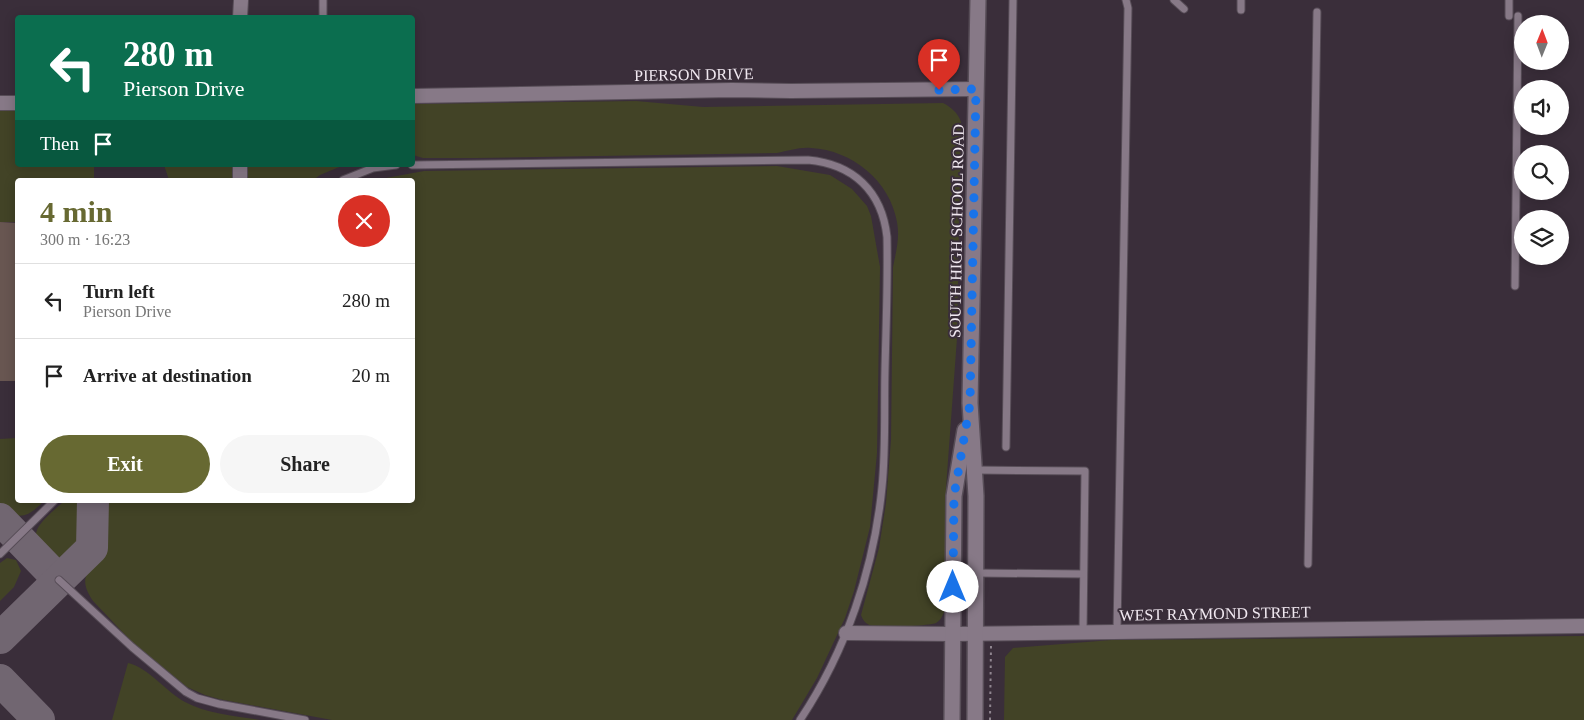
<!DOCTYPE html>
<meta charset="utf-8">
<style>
body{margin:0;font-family:"Times New Roman",serif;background:#f6f6f6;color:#222;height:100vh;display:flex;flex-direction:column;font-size:19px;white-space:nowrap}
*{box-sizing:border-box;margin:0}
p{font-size:16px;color:#767676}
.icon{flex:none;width:28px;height:28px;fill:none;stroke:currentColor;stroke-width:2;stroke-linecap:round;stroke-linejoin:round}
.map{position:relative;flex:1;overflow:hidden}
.drawer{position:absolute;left:15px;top:178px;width:400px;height:325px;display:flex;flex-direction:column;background:#fff;border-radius:5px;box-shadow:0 2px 12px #0003}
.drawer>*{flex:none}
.banner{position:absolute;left:15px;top:15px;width:400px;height:152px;border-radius:5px;box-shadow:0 2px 12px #0003;background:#0b6e4f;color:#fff;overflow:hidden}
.needle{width:32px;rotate:1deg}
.controls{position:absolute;left:1514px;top:15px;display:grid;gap:10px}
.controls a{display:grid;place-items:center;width:55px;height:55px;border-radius:50%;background:#fff;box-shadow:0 2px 12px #0003;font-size:25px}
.pin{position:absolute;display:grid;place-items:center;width:42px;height:42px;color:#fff;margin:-51px -21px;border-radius:50% 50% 50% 0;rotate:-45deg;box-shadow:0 0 5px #0007}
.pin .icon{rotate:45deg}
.me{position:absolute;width:55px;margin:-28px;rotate:0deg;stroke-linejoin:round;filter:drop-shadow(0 0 4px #0008)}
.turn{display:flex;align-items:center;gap:18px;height:105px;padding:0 25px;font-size:22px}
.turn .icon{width:65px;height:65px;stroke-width:2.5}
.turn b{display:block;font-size:35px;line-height:42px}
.then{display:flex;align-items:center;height:48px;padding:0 25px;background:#0003;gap:10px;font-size:19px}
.round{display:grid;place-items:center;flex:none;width:52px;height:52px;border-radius:26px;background:#f6f6f6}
.summary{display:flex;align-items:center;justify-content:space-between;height:85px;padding:0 25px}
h1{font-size:30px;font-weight:600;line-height:38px;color:#676932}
.button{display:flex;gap:10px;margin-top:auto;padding:10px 25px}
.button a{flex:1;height:58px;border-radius:30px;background:#676932;color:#fff;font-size:20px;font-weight:600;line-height:58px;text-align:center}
.button a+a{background:#f6f6f6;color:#222}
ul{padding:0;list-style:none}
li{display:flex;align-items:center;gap:15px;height:75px;padding:0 25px;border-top:1px solid #e0e0e0}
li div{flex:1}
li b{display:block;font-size:19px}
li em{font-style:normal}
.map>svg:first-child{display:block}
.green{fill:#424326}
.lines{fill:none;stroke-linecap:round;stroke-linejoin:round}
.taxiway{stroke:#716671;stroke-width:32}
.building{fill:#685651}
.lane-casing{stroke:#574d57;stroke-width:9}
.street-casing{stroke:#574d57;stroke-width:16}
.secondary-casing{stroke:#574d57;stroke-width:18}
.path{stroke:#908690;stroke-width:2;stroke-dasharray:2.5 4;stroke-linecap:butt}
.lane{stroke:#877987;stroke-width:7}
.street{stroke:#877987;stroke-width:14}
.secondary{stroke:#877987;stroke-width:15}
.route{stroke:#1a73e8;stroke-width:9;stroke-dasharray:0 16.2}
.labels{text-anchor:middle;stroke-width:4;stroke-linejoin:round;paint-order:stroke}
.street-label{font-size:16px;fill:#f0e8f0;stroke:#3a2e3a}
</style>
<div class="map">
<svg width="1584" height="720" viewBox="0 0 1584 720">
<rect width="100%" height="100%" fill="#3a2e3a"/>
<g class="green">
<path d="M636 101 703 107 943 103C951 107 958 113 961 122L957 338 946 488 945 610C943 615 941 620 936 623 929 626 879 628 872 626 866 624 863 621 861 615L879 548 886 503 891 440 893 267C896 252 900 238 897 222 890 181 852 150 811 148 799 147 788 151 777 153L476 158H423L413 155 412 104Z"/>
<polygon points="0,109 17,109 18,165 94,165 94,180 18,180 17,222 0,222"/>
<polygon points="164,165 235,165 235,180 169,180"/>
<polygon points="246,165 344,165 320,175 313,180 246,180"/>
<path d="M777 166 830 175 852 189 867 206 871 216 880 267 877 453 870 527 854 591 845 618 817 678 792 720H332L219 699 205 695 187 687 133 643 93 601C74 573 95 572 100 551 104 535 103 517 103 500H412V180H375L424 171Z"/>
<path d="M17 438 18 500H45C30 515 19 524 0 505V439Z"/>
<path d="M65 500H82C81 513 84 530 80 543 70 573 28 553 37 530 40 521 57 508 65 500Z"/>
<polygon points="7,558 16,560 21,571 14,587 0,601 0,563"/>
<polygon points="1584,636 1584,720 1004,720 1005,657 1013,648 1111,640"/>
<path d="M128 663C148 667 166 692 185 702 207 714 236 716 260 720H112Z"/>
</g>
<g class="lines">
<g class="taxiway">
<polyline points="0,519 59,580"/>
<polyline points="0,638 92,548 93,500"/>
<polyline points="0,680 39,720"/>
</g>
</g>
<polygon class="building" points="0,222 18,223 18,381 0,381"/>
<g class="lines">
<g class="lane-casing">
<g id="lane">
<polyline points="1174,0 1184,9"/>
<polyline points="1241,10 1241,0"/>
<polyline points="1509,16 1509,0"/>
<polyline points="323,18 323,0"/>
<path d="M412 165 808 160C853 164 882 191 887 237 888 281 886 325 885 369 884 408 886 448 882 487 874 569 846 651 800 720"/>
<polyline points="343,180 373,168 396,165"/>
<polyline points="1515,286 1518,16"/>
<polyline points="1006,447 1013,0"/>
<polyline points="974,470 1085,471 1083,632"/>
<polyline points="0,554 55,500"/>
<polyline points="1308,564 1317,12"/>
<polyline points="976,573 1083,574"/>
<polyline points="59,580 132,647 186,692 197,698 219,704 305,720"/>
<polyline points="1117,631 1128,8 1126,0"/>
</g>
</g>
<g class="street-casing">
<g id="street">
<polyline points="240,18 241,0"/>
<polyline points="412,96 732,90 791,91 976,89"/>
<polyline points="0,103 18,103"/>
<polyline points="240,180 240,165"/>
<polyline points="846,633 953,634 1584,626"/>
</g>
</g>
<g class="secondary-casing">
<g id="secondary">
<polyline points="952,720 954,496 965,430"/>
<polyline points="975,720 976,496 970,403 978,0"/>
</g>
</g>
<polyline class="path" points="990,720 991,646"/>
<use href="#lane" class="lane"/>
<use href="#street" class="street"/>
<use href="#secondary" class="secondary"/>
</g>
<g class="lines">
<polyline class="route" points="939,90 976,89 970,404 954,496 953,587"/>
</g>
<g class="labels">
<g class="street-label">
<text transform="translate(694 74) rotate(-1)" y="6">PIERSON DRIVE</text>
<text transform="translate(956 231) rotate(-89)" y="6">SOUTH HIGH SCHOOL ROAD</text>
<text transform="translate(1215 613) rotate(-1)" y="6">WEST RAYMOND STREET</text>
</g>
</g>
</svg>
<div class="controls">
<a><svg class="needle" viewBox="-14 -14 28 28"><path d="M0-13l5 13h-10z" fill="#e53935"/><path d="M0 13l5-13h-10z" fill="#767676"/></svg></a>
<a><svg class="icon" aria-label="sound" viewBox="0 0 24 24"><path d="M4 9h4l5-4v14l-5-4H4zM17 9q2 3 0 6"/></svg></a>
<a><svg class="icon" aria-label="search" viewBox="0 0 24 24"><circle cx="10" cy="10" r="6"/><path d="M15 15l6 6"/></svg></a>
<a><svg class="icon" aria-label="layers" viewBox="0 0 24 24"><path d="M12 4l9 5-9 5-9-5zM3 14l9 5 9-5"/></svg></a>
</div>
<div class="pin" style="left:939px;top:90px;background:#d93025"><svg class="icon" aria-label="arrive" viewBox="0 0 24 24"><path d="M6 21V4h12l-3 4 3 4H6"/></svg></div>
<svg class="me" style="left:953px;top:587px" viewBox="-20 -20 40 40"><circle r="19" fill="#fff"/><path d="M0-13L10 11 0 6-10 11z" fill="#1a73e8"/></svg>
<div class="banner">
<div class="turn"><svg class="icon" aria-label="left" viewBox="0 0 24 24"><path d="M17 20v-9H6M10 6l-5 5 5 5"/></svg><div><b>280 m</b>Pierson Drive</div></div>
<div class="then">Then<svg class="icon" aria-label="arrive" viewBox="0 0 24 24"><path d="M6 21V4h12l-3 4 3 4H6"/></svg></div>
</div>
<section class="drawer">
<div class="summary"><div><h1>4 min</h1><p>300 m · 16:23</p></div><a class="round" style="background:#d93025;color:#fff"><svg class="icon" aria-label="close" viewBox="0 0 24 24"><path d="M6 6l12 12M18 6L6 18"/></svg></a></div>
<ul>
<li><svg class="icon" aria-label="left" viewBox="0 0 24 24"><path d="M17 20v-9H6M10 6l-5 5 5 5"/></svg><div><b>Turn left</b><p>Pierson Drive</p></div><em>280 m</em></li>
<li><svg class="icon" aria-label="arrive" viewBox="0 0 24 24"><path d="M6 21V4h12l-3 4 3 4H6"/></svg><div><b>Arrive at destination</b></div><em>20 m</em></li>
</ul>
<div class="button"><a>Exit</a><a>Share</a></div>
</section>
</div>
